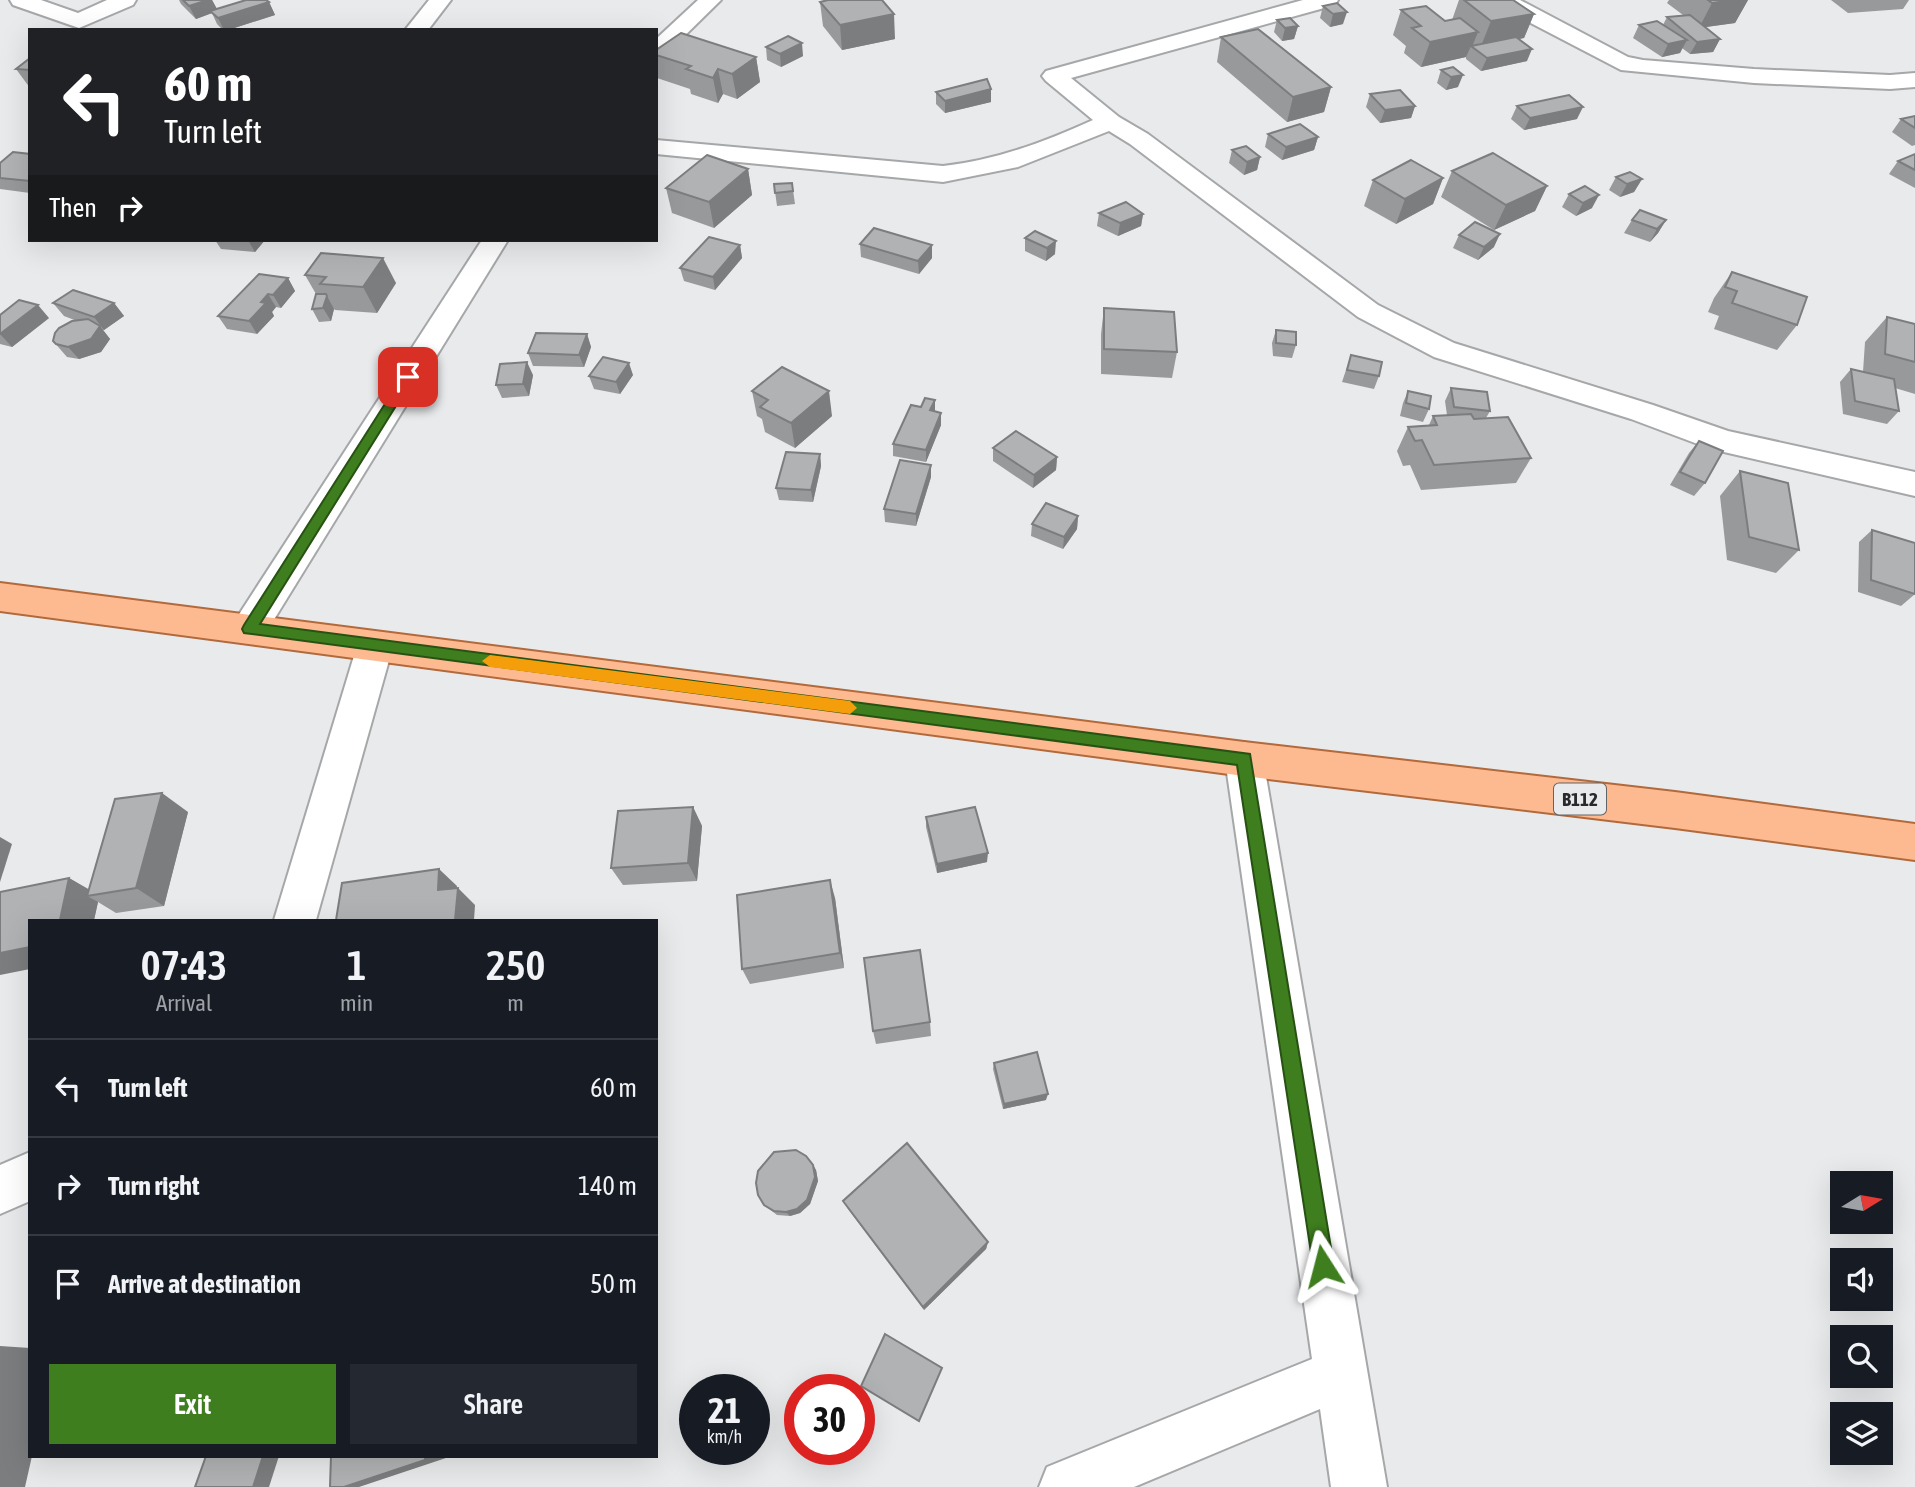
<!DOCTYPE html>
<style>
body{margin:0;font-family:"Asap Condensed",sans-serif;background:#242831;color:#f1f3f6;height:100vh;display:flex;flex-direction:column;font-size:26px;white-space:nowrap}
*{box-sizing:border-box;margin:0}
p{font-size:23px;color:#9ea1a6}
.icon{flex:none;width:38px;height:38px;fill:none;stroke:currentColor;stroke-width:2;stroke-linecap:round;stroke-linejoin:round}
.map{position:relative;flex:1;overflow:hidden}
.panel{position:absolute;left:28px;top:919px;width:630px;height:539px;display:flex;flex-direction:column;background:#171b24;border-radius:0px;box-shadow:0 7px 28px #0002}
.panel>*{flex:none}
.top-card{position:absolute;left:28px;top:28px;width:630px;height:214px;border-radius:0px;box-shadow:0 7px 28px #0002;background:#202124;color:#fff;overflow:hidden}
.needle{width:46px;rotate:79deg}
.fabs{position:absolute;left:1830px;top:1171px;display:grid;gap:14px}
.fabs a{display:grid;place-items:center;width:63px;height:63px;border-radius:0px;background:#171b24;box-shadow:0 7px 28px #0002;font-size:35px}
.speed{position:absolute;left:679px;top:1374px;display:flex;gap:14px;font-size:35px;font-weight:700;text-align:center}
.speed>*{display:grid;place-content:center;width:91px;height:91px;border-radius:50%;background:#171b24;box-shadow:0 7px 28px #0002;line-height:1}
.speed small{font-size:18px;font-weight:400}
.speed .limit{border:10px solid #d22;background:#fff;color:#111}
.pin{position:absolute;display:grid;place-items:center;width:60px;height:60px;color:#fff;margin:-30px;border-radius:14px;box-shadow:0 4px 10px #0006}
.me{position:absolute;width:77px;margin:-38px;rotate:351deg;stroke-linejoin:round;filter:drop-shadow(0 0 5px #0008)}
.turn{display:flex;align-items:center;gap:24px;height:147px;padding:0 21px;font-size:32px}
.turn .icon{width:91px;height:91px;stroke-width:2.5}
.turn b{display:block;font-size:49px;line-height:60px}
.then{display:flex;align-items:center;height:66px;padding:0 21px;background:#0003;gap:14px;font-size:26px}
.eta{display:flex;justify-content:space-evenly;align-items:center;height:119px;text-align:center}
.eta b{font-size:42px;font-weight:600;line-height:49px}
.cta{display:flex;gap:14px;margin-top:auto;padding:14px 21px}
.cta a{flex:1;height:80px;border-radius:0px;background:#3e7e1e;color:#fff;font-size:28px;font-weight:600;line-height:80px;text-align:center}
.cta a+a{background:#242831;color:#f1f3f6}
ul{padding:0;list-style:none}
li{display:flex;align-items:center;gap:21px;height:98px;padding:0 21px;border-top:2px solid #363941}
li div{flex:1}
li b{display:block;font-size:26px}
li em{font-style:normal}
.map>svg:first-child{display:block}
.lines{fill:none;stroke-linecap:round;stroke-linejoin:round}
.minor-casing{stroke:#a5a7a9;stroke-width:4}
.primary-casing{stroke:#b2693b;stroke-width:4}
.minor{fill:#fff;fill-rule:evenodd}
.primary{fill:#fdb98f;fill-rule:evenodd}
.wall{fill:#98999b}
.shaded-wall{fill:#7c7d7e}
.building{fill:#b1b2b4;stroke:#7c7d7e;stroke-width:2}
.route{fill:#3e7e1e;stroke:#285214;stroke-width:2}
.slow{fill:#f59e0b}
.labels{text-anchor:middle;stroke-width:5;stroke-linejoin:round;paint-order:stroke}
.shield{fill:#e8eaec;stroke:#626465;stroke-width:2}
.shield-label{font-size:19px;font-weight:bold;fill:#292a2b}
</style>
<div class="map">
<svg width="1915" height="1487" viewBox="0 0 1915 1487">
<rect width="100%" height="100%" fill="#e8eaec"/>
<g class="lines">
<g class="minor-casing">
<g id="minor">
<polygon points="10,0 41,0 78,13 107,0 136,0 133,5 79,28 13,5"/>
<polygon points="429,0 451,0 428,30 405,30"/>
<polygon points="698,0 721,0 664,56 656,58 656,39"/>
<path d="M1303 0H1338L1335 5 1071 78 1119 117 1148 134 1378 305 1454 343 1653 405 1728 431 1915 472V496L1711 449 1631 419 1434 357 1358 317 1130 144 1109 131 1018 167 943 182 656 154V140L943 166C997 160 1044 142 1093 120L1046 81 1042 76 1046 71Z"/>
<polygon points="1493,0 1520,0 1628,57 1643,60 1754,69 1890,75 1915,73 1915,87 1890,89 1754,83 1621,70 1496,5"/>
<polygon points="482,240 508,240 262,639 249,643 236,639 231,629 236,619"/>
<polygon points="375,632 388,636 393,646 316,920 274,920 357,646 362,636"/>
<polygon points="1244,742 1258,747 1263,759 1387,1487 1331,1487 1320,1409 1134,1487 1039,1487 1047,1467 1312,1359 1225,759 1230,747"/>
<polygon points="30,1152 30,1201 0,1214 0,1165"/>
</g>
</g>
<g class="primary-casing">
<polygon id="primary" points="0,583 1244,742 1675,792 1915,824 1915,860 1675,828 1244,776 0,611"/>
</g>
<use href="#minor" class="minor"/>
<use href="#primary" class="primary"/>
</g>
<g class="wall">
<polygon points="179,0 212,0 217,9 269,2 275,15 228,30 223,30 217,24 212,13 196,19 181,4"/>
<polygon points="1459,0 1513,0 1534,14 1524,38 1519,39 1527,61 1481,71 1466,59 1466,57 1421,67 1404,53 1406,46 1393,35 1401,10 1445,21 1452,20"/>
<polygon points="1669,0 1748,0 1735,23 1705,27 1720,39 1713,52 1690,54 1682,48 1680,53 1662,57 1633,38 1639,25 1663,25 1667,17 1683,15 1667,3"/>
<polygon points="1831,0 1909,0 1903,9 1848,13"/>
<polygon points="820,2 895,39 842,50 823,26"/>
<polygon points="1323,6 1343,24 1330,27 1320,18"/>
<polygon points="1277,20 1298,26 1294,39 1282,41 1274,32"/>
<polygon points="1221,37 1331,87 1324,112 1287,122 1217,62"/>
<polygon points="766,47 803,56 781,67 767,60"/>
<polygon points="656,50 756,57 760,82 737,99 723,94 718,103 691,94 690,89 657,78"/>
<polygon points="30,58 30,88 16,69"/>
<polygon points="1453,67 1458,87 1446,90 1437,83 1441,70"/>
<polygon points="991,89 991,102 945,113 936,104 936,92"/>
<polygon points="1370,94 1415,106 1411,118 1380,123 1366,107"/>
<polygon points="1517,106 1577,119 1524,130 1511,119"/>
<polygon points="1915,116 1915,145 1912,146 1892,132 1901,119"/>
<polygon points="1268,134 1318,137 1314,150 1282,160 1265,147"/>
<polygon points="1232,150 1260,157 1257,170 1244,175 1229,163"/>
<polygon points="30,154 30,193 0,189 0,163"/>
<polygon points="1915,154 1915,188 1889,174 1898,161"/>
<polygon points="748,169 752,195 714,228 672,213 666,188"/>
<polygon points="1452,171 1547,186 1535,211 1494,230 1441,197"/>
<polygon points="1616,177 1642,179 1634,192 1620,197 1609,190"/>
<polygon points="1443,178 1433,204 1396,224 1364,206 1373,180"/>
<polygon points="792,183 795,204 777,206 774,184"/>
<polygon points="1569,194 1592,208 1576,216 1562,207"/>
<polygon points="1099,213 1143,214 1141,226 1118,236 1097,226"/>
<polygon points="1632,220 1666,220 1658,233 1650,242 1624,233"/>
<polygon points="1035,231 1055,254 1046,261 1025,251 1025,238"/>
<polygon points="1459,235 1494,247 1478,260 1453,248"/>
<polygon points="215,240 265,240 255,252 221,249"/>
<polygon points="860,244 932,258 919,274 861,257"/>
<polygon points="740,245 742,258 715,290 684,281 680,268"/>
<polygon points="1732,272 1797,325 1777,350 1714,329 1719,316 1708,312 1714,298"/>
<polygon points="305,275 396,283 377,313 335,310 334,309 331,321 319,322 312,309 316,294"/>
<polygon points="288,278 295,291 281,308 276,307 272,312 274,316 257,334 227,329 218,316"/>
<polygon points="53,303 114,303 124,316 104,330 103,330 110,339 101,352 79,359 67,357 53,341 77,321 64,316"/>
<polygon points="1104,308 1177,352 1172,378 1101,374 1101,334"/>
<polygon points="0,315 49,318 12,347 0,344"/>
<polygon points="1887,317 1915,324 1915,394 1895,388 1899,411 1887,424 1843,414 1840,382 1851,369 1863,372 1865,342"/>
<polygon points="1276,330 1296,345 1292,358 1273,356 1272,343"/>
<polygon points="587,334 591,347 584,367 533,366 528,353"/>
<polygon points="1351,355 1379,376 1374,389 1342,382"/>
<polygon points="533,375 529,396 502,398 496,385"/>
<polygon points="633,375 620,394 594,389 589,376"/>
<polygon points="1451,388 1490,411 1486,418 1531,458 1516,483 1421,490 1410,465 1403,466 1397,451 1408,427 1429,425 1433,416 1447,415 1445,401"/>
<polygon points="752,391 832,416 795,448 765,432 762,419 757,416"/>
<polygon points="1408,391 1429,409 1423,422 1400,416 1403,403"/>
<polygon points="935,400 935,411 941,413 941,425 926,462 893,456 893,444 921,407"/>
<polygon points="1699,441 1705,483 1694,496 1670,485 1689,453"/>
<polygon points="993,448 1057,457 1056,470 1033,488 993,461"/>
<polygon points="820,454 821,466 813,502 779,500 776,488"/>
<polygon points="1740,471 1799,550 1776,573 1727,560 1720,496"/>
<polygon points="931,477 916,526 885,522 884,509"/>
<polygon points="1078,516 1077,529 1063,549 1031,536 1032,524"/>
<polygon points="1872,530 1915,594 1901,606 1858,592 1859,542"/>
<polygon points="693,807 702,826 697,881 623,885 611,868"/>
<polygon points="188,812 164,906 116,913 98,902 94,920 30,920 69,878 89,890"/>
<polygon points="926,817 987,862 937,873 926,827"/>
<polygon points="835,898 844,968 750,984 742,969"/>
<polygon points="930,1022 931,1036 876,1044 873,1031"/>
<polygon points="994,1063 1046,1100 1003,1109 993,1069"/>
<polygon points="813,1165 816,1170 818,1181 810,1204 800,1213 790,1216 777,1215 764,1205"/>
<polygon points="843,1201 988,1242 986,1249 924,1310 848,1209"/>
</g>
<g class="shaded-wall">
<polygon points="208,0 212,0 218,11 210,11 212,13 196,19 189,6"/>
<polygon points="1734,0 1748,0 1735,23 1699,28 1712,3"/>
<polygon points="269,2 275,15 228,30 224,30 218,18"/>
<polygon points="1347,12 1343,24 1330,27 1333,14"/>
<polygon points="894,14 895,39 842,50 840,25"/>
<polygon points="1534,14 1524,38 1481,46 1491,21"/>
<polygon points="1298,26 1294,39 1282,41 1285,28"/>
<polygon points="1478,32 1472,47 1471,46 1466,57 1421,67 1430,42"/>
<polygon points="1720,39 1713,52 1690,54 1697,42"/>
<polygon points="1687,40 1680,53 1662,57 1668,44"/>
<polygon points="802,43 803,56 781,67 780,54"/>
<polygon points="1532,49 1527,61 1481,71 1487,58"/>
<polygon points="756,57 760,82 737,99 732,74"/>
<polygon points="718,69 723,94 718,103 713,78"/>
<polygon points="1463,75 1458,87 1446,90 1451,77"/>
<polygon points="1331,87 1324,112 1287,122 1293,97"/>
<polygon points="991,89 991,102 945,113 945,101"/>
<polygon points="1415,106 1411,118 1380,123 1385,110"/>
<polygon points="1583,107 1577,119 1524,130 1530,118"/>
<polygon points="1318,137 1314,150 1282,160 1286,147"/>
<polygon points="1260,157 1257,170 1244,175 1247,162"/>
<polygon points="748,169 752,195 714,228 709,202"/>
<polygon points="1443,178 1433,204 1396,224 1405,199"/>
<polygon points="1642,179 1634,192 1620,197 1627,184"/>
<polygon points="1547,186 1535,211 1494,230 1506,205"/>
<polygon points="1599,195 1592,208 1576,216 1583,203"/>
<polygon points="1143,214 1141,226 1118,236 1120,223"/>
<polygon points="1666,220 1658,233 1650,242 1657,229"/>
<polygon points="1500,234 1494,247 1478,260 1484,247"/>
<polygon points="248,240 265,240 255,252"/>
<polygon points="1056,241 1055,254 1046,261 1047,248"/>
<polygon points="740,245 742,258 715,290 713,277"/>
<polygon points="932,245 932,258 919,274 918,261"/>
<polygon points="383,258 396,283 377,313 363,287"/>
<polygon points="288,278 295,291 281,308 273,295"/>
<polygon points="268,294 276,307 272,312 274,316 257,334 249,321 261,302"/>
<polygon points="327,296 334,309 331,321 323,308"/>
<polygon points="114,303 124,316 104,330 94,317"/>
<polygon points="38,305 49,318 12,347 0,334"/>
<polygon points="100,326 110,339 101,352 79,359 68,347"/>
<polygon points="587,334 591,347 584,367 579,355"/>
<polygon points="527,362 533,375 529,396 523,384"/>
<polygon points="629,363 633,375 620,394 616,382"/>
<polygon points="829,391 832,416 795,448 791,423"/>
<polygon points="935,400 935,413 930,410"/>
<polygon points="941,413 941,425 926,462 926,450"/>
<polygon points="820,454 821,466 813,502 811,490"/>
<polygon points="1057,457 1056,470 1033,488 1034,475"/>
<polygon points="931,465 931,477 916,526 916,514"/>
<polygon points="1078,516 1077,529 1063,549 1064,537"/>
<polygon points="162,793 188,812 164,906 136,888"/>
<polygon points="693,807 702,826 697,881 688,863"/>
<polygon points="0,837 12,844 0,882"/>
<polygon points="988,853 987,862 937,873 937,864"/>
<polygon points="439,869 457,886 455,908 438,890"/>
<polygon points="69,878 97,894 87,896 98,902 94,920 60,920"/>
<polygon points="830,880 835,898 844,968 840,953"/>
<polygon points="458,888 475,905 474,920 455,920"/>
<polygon points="30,947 30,969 0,975 0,953"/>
<polygon points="1048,1094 1046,1100 1003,1109 1004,1104"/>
<polygon points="813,1165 816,1170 818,1181 810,1204 800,1213 790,1216 786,1212"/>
<polygon points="988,1242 986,1249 924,1310 923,1307"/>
<polygon points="0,1346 30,1348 30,1456 32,1456 25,1487 0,1487"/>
<polygon points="263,1456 279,1456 269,1487 253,1487"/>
<polygon points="425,1456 449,1457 359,1487 344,1487"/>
</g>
<g class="building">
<polygon points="183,0 208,0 189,6"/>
<polygon points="246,0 266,0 269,2 218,18 210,11"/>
<polygon points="828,0 882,0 894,14 840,25 820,2"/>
<polygon points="1464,0 1513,0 1534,14 1491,21"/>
<polygon points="1708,0 1734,0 1712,3"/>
<polygon points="1337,3 1347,12 1333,14 1323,6"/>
<polygon points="1426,6 1445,21 1460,18 1478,32 1430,42 1412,28 1421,26 1401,10"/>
<polygon points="1690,15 1720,39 1697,42 1667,17"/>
<polygon points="1290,18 1298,26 1285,28 1277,20"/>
<polygon points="1657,21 1687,40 1668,44 1639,25"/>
<polygon points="1258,29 1331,87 1293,97 1221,37"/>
<polygon points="681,33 756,57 732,74 718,69 713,78 686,69 691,66 656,55 656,50"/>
<polygon points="788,36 802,43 780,54 766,47"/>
<polygon points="1516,37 1532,49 1487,58 1471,46"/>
<polygon points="30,58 30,70 16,69"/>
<polygon points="1453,67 1463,75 1451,77 1441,70"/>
<polygon points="987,79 991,89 945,101 936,92"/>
<polygon points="1400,90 1415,106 1385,110 1370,94"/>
<polygon points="1569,95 1583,107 1530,118 1517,106"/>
<polygon points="1915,116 1915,128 1901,119"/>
<polygon points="1300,124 1318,137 1286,147 1268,134"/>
<polygon points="1246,146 1260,157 1247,162 1232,150"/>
<polygon points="13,152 30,154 30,181 0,178 0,163"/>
<polygon points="1493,153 1547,186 1506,205 1452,171"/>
<polygon points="1915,154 1915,170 1898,161"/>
<polygon points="707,155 748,169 709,202 666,188"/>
<polygon points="1411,160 1443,178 1405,199 1373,180"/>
<polygon points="1630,172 1642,179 1627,184 1616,177"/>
<polygon points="792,183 793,191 775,193 774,184"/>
<polygon points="1585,186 1599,195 1583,203 1569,194"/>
<polygon points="1126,202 1143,214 1120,223 1099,213"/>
<polygon points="1640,210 1666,220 1657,229 1632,220"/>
<polygon points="1475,222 1500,234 1484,247 1459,235"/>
<polygon points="874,228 932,245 918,261 860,244"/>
<polygon points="1035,231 1056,241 1047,248 1025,238"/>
<polygon points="709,237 740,245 713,277 680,268"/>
<polygon points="321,253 383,258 363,287 320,284 326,277 305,275"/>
<polygon points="1732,272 1807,297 1797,325 1732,303 1737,291 1725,287"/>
<polygon points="259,274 288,278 273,295 268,294 261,302 266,303 249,321 218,316"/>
<polygon points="73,290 114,303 94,317 53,303"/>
<polygon points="316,294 326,294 327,296 323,308 312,309"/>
<polygon points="19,300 38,305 0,334 0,315"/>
<polygon points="1104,308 1174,312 1177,352 1104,349"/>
<polygon points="1887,317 1915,324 1915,362 1885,354"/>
<polygon points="88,319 100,326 91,339 68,347 56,344 53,341 55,333 59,328 72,321"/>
<polygon points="1276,330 1296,332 1296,345 1276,343"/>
<polygon points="536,333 587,334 579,355 528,353"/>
<polygon points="1351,355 1382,362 1379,376 1347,370"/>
<polygon points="603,357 629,363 616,382 589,376"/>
<polygon points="527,362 523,384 496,385 500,364"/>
<polygon points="782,367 829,391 791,423 760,407 768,400 752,391"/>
<polygon points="1851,369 1894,379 1899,411 1855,401"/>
<polygon points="1451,388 1487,392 1490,411 1454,407"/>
<polygon points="1408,391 1431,396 1429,409 1406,403"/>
<polygon points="925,398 935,400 930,410 941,413 926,450 893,444 911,405 921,407"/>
<polygon points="1471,414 1474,419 1508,417 1531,458 1434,465 1422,440 1415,441 1408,427 1437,425 1433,416"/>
<polygon points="1016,431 1057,457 1034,475 993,448"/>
<polygon points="1699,441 1723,451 1705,483 1680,472"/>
<polygon points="786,452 820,454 811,490 776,488"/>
<polygon points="900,460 931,465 916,514 884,509"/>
<polygon points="1740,471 1788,483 1799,550 1749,537"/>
<polygon points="1046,503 1078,516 1064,537 1032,524"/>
<polygon points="1872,530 1915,543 1915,594 1871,580"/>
<polygon points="162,793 136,888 87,896 115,799"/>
<polygon points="693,807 688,863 611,868 618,811"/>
<polygon points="975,807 988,853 937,864 926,817"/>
<polygon points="439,869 438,890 458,888 455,920 336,920 342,883"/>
<polygon points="69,878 60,920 30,920 30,947 0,953 0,892"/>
<polygon points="830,880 840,953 742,969 737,895"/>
<polygon points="920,950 930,1022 873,1031 864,958"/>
<polygon points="1037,1052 1048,1094 1004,1104 994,1063"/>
<polygon points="907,1143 988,1242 923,1307 843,1201"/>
<polygon points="796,1150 806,1156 813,1165 815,1177 807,1200 797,1209 786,1212 774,1211 764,1205 758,1195 756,1183 758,1171 774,1152"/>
<polygon points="885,1334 942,1368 919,1421 861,1386"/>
<polygon points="206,1456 263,1456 253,1487 195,1487"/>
<polygon points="331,1456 425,1456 425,1460 344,1487 330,1487"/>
</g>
<polygon class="route" points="408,373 414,377 260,624 1250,754 1334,1266 1331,1273 1323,1276 1316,1273 1313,1266 1237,765 244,633 242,629 244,625 404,374"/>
<polygon class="slow" points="490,655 850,701 857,708 850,714 490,667 482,661"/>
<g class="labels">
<rect class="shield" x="1554" y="783.5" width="52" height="31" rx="5"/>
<g class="shield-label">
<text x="1580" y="806">B112</text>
</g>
</g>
</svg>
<div class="fabs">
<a><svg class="needle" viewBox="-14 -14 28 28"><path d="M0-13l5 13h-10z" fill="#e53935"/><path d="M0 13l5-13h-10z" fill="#9ea1a6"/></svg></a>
<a><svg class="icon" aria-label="sound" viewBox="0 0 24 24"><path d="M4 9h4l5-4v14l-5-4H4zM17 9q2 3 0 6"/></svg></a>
<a><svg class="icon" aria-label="search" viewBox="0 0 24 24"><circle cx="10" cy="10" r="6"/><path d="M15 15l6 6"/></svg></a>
<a><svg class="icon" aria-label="layers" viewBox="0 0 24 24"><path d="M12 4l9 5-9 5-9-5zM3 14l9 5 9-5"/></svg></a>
</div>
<div class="speed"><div>21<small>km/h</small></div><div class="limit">30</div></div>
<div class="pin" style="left:408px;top:377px;background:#d93025"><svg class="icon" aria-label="arrive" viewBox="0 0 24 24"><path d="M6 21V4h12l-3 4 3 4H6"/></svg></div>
<svg class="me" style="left:1323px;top:1266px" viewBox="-20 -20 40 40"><path d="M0-17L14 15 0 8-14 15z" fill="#3e7e1e" stroke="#fff" stroke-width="4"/></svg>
<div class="top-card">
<div class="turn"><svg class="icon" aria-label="left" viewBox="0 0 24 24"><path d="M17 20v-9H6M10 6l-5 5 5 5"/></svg><div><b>60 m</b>Turn left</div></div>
<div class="then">Then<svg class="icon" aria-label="right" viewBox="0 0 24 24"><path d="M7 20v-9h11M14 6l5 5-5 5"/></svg></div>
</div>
<section class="panel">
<div class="eta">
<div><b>07:43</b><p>Arrival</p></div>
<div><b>1</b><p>min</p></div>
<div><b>250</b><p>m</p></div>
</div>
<ul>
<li><svg class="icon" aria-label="left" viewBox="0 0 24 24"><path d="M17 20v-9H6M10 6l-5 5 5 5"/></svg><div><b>Turn left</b></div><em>60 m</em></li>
<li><svg class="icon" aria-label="right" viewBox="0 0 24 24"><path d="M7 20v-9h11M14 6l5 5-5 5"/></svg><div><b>Turn right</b></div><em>140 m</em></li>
<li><svg class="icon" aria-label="arrive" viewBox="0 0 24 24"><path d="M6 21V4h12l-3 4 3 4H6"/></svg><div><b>Arrive at destination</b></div><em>50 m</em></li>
</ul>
<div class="cta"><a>Exit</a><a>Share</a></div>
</section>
</div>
